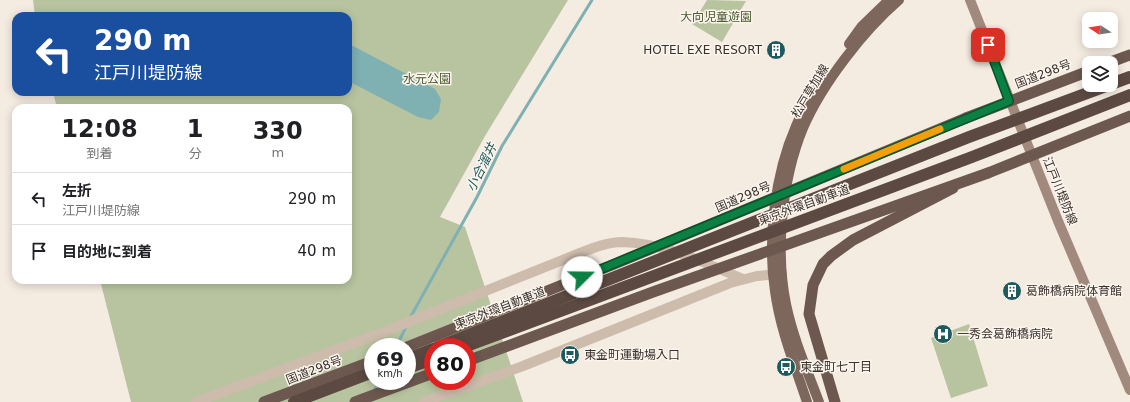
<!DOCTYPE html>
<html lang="ja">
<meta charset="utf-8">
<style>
body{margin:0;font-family:"DejaVu Sans","Noto Sans JP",sans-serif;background:#f2f2f2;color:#202124;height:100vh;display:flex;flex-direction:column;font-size:15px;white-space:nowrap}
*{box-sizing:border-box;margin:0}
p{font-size:13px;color:#757577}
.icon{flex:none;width:22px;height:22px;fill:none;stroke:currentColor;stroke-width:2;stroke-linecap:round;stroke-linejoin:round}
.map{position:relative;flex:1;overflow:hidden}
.sheet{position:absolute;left:12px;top:104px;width:340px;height:180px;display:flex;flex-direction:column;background:#fff;border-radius:12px;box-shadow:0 2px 10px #0003}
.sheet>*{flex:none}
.banner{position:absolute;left:12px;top:12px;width:340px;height:84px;border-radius:12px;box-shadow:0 2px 10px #0003;background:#1a4fa0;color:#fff;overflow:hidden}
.needle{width:26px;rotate:282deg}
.buttons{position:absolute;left:1082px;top:12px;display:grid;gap:8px}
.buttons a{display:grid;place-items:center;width:36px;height:36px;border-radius:8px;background:#fff;box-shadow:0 2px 10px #0003;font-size:20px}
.speed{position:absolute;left:364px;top:338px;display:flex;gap:8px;font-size:20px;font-weight:700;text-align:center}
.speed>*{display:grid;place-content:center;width:52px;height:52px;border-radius:50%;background:#fff;box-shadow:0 2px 10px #0003;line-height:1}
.speed small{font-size:10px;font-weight:400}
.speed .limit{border:6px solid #d22;background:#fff;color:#111}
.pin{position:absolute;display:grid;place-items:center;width:34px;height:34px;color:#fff;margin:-17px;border-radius:8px;box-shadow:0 2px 6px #0006}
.me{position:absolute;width:44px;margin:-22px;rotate:68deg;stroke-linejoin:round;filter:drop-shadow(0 0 3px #0008)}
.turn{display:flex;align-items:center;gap:14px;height:84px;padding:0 16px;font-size:18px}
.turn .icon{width:52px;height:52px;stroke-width:2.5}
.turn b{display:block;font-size:28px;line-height:34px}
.eta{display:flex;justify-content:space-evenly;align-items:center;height:68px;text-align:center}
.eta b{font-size:24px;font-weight:800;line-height:28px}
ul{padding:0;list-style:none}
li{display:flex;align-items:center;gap:12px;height:52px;padding:0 16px;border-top:1px solid #e0e0e0}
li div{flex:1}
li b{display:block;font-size:15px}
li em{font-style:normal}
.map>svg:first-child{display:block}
.green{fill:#b8c4a0;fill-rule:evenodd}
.water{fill:#7fb0b2}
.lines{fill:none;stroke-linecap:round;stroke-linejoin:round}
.stream{stroke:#7fb0b2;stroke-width:3}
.tertiary{stroke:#cdbbac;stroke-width:10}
.secondary{stroke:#a18a7d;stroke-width:10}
.primary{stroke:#7d675c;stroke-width:10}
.trunk{stroke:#6c584f;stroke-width:11}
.motorway{stroke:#5c4a42;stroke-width:12}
.trunk-bridge{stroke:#6c584f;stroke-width:11}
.motorway-bridge{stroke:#5c4a42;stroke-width:12}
.route-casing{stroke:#07532c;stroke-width:10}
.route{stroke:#0b8043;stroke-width:7}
.slow{stroke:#f59e0b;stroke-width:7}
.labels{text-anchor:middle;stroke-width:3;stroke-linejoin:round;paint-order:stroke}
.park-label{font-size:12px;fill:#4a5a2e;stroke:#fbf5ee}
.poi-label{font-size:12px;fill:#3b302b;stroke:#fbf5ee;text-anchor:start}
.street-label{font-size:12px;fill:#3b302b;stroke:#fbf5ee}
.water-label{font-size:13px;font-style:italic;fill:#1f5a5e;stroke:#fbf5ee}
</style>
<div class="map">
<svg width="1130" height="402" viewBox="0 0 1130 402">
<rect width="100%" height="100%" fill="#f4ebe1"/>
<g class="green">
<path d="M33 0H568L485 136 440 217 465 227 523 402H131L100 280H348V108H57L53 92H348V16H35ZM373 347H407V381H373ZM433 347H467V381H433Z"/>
<polygon points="707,0 746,1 722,42 692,24"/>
<polygon points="969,324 988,386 951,398 931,338"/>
</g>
<polygon class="water" points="348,46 353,46 435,89 441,99 439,112 431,120 418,117 348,81"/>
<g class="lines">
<g class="stream">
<polyline points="410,318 477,197 502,146 592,0"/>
<polyline points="396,347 407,325"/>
<polyline points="374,391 379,381"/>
</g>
<g class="tertiary">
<path d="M196 402 386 331 580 253C593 248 608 242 622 242 664 243 705 263 743 279"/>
<polyline points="424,402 523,366 730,283 757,276 782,274"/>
</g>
<polyline class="secondary" points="970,0 1058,221 1130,390"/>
<g class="primary">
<polyline points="849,44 862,26 889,0"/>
<path d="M807 402C795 366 780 329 775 291 767 239 775 174 796 126 803 108 815 92 826 76"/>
<path d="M819 402C807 370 793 338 786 304 775 250 782 179 803 128 822 84 863 31 899 0"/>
</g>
<g class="trunk">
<polyline points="1108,63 1130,55"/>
<polyline points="966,118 1089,71"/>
<polyline points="988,173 1130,116"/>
<polyline points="264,402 373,361"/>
<polyline points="355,402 433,373"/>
<polyline points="835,402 809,314 813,285 823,264 831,256 853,240 953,188"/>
</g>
<g class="motorway">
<polyline points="1111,84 1130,77"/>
<polyline points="407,359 433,349"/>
<polyline points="407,368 433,359"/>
<polyline points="294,402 373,372"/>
</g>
<g class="trunk-bridge">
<polyline points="407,347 612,265 966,118"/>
<polyline points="467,361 653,292 988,173"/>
</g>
<g class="motorway-bridge">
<polyline points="438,347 969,137 1109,85"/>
<polyline points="464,347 972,157 1130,95"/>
</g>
</g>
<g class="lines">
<g class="route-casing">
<polyline id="route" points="582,277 1009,101 988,45"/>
</g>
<use href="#route" class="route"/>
<polyline class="slow" points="844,169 940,129"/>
</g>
<defs>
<g id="building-disc" transform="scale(1)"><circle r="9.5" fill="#1f5a5e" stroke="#fbf5ee"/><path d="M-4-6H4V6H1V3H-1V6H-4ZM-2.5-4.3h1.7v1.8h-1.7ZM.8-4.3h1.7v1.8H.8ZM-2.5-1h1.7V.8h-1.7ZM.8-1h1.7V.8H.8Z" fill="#fff"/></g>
<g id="hospital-disc" transform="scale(1)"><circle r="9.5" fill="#1f5a5e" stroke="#fbf5ee"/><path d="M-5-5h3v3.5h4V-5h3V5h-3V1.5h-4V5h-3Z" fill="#fff"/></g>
<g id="bus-disc" transform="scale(1)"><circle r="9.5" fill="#1f5a5e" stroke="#fbf5ee"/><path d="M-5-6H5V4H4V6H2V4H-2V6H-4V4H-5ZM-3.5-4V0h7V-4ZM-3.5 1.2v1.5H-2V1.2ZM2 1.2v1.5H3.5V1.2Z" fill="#fff"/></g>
</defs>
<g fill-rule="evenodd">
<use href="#building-disc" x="776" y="50"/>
<use href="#building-disc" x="1012" y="291"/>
<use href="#hospital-disc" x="943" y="334"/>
<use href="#bus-disc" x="570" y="355"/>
<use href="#bus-disc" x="786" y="367"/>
</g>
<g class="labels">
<g class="park-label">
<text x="716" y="21">大向児童遊園</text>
<text x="427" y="83">水元公園</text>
</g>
<g class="poi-label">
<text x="762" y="54" text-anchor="end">HOTEL EXE RESORT</text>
<text x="1026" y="295">葛飾橋病院体育館</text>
<text x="957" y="338">一秀会葛飾橋病院</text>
<text x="584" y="359">東金町運動場入口</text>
<text x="800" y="371">東金町七丁目</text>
</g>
<g class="street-label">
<text transform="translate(1043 74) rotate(-21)" y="4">国道298号</text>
<text transform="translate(810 91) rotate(-59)" y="4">松戸草加線</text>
<text transform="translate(1060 191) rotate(68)" y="4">江戸川堤防線</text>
<text transform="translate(743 197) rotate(-23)" y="4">国道298号</text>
<text transform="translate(804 205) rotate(-20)" y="4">東京外環自動車道</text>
<text transform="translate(500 308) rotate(-21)" y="4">東京外環自動車道</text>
<text transform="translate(314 370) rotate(-21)" y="4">国道298号</text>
</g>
<g class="water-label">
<text transform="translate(481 167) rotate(-64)" y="5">小合溜井</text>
</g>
</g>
</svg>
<div class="buttons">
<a><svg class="needle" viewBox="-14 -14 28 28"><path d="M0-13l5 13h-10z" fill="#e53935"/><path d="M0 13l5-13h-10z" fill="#757577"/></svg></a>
<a><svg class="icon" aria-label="layers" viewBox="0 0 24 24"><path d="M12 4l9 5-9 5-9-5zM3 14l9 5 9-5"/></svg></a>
</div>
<div class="speed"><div>69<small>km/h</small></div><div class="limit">80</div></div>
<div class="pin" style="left:988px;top:45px;background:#d93025"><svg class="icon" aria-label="arrive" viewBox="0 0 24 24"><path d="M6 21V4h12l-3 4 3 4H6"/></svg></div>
<svg class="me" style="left:582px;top:277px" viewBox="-20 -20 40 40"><circle r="19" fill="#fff"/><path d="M0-13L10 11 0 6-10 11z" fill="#0b8043"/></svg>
<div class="banner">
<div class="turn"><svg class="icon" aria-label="left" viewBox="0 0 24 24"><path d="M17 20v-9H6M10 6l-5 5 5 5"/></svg><div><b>290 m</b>江戸川堤防線</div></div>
</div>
<section class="sheet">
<div class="eta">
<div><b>12:08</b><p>到着</p></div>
<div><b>1</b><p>分</p></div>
<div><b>330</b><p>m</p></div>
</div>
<ul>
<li><svg class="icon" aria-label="left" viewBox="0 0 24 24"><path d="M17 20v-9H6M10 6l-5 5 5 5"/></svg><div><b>左折</b><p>江戸川堤防線</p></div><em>290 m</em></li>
<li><svg class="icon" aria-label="arrive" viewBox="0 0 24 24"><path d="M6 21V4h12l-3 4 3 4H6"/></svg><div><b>目的地に到着</b></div><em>40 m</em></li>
</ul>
</section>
</div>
